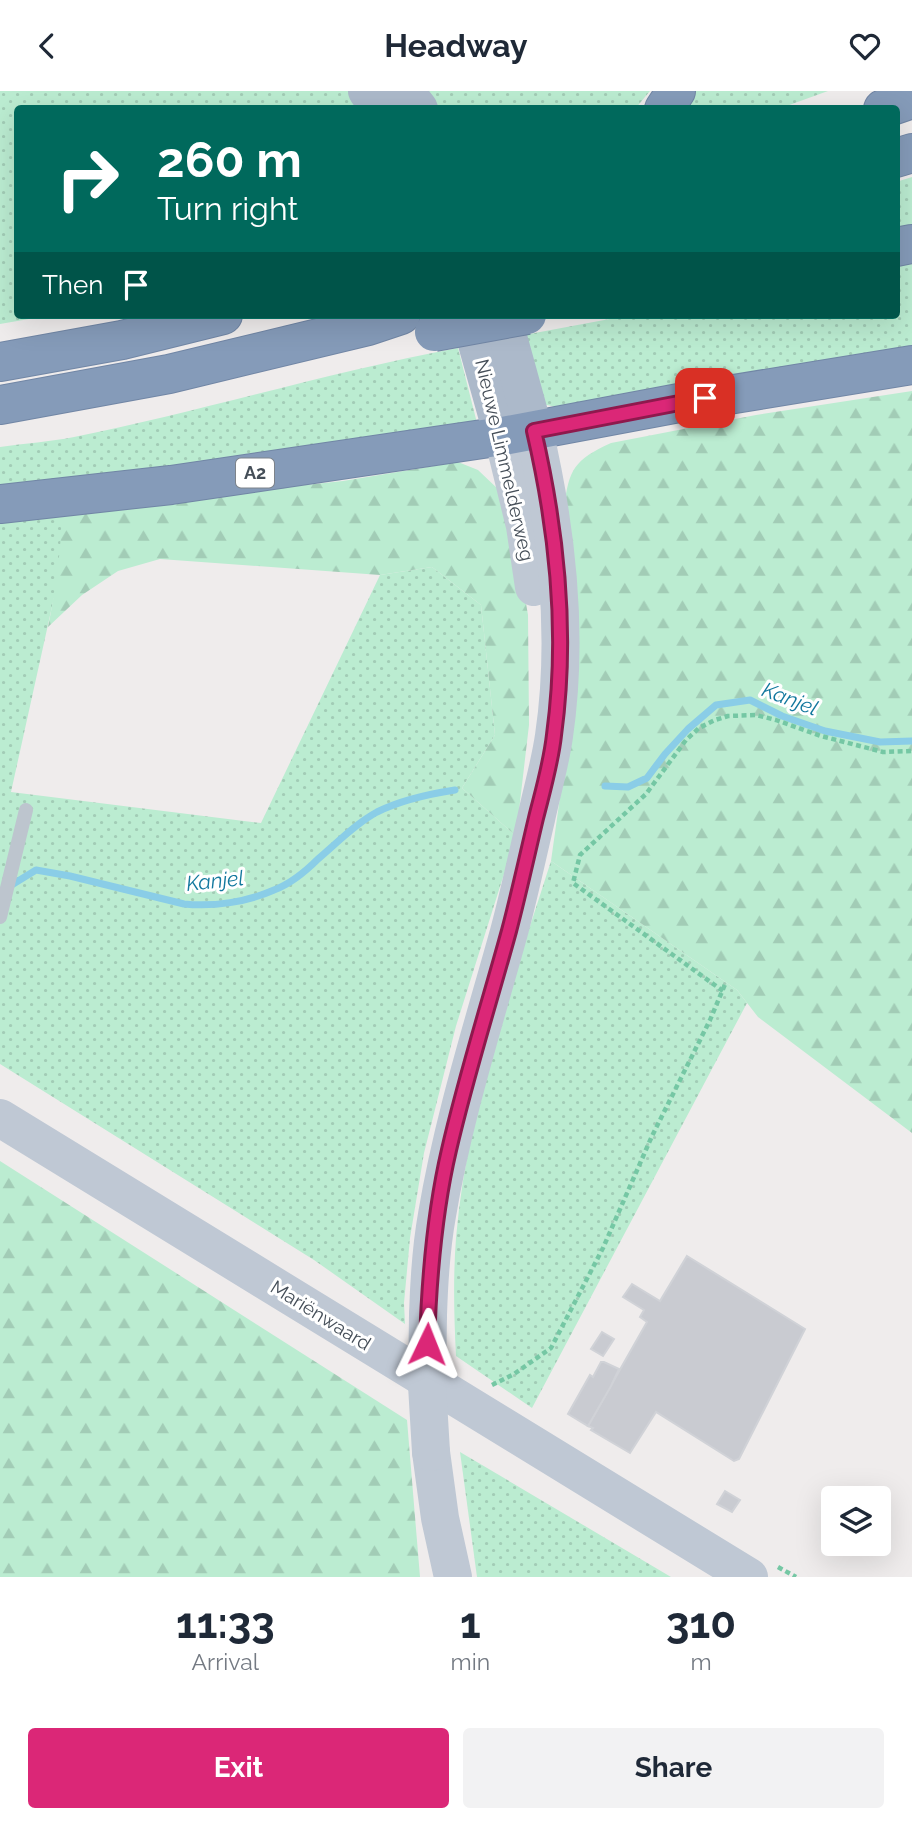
<!DOCTYPE html>
<meta charset="utf-8">
<style>
body{margin:0;font-family:Raleway,sans-serif;background:#f2f2f3;color:#1f2937;height:100vh;display:flex;flex-direction:column;font-size:26px;white-space:nowrap}
*{box-sizing:border-box;margin:0}
p{font-size:23px;color:#747a83}
.icon{flex:none;width:38px;height:38px;fill:none;stroke:currentColor;stroke-width:2;stroke-linecap:round;stroke-linejoin:round}
.map{position:relative;height:1486px;overflow:hidden}
.side{display:flex;flex-direction:column;background:#fff;flex:1}
.side>*{flex:none}
.top-card{position:absolute;left:14px;top:14px;width:886px;height:214px;border-radius:7px;box-shadow:0 7px 28px #0002;background:#00695c;color:#fff;overflow:hidden}
.tools{position:absolute;left:821px;top:1395px;display:grid;gap:14px}
.tools a{display:grid;place-items:center;width:70px;height:70px;border-radius:7px;background:#fff;box-shadow:0 7px 28px #0002;font-size:35px}
.pin{position:absolute;display:grid;place-items:center;width:60px;height:60px;color:#fff;margin:-30px;border-radius:14px;box-shadow:0 4px 10px #0006}
.me{position:absolute;width:77px;margin:-38px;rotate:2deg;stroke-linejoin:round;filter:drop-shadow(0 0 5px #0008)}
.turn{display:flex;align-items:center;gap:24px;height:147px;padding:0 28px;font-size:32px}
.turn .icon{width:91px;height:91px;stroke-width:2.5}
.turn b{display:block;font-size:49px;line-height:60px}
.then{display:flex;align-items:center;height:66px;padding:0 28px;background:#0003;gap:14px;font-size:26px}
.eta{display:flex;justify-content:space-evenly;align-items:center;height:119px;text-align:center}
.eta b{font-size:42px;font-weight:700;line-height:49px}
.button{display:flex;gap:14px;margin-top:auto;padding:14px 28px}
.button a{flex:1;height:80px;border-radius:7px;background:#db2777;color:#fff;font-size:28px;font-weight:700;line-height:80px;text-align:center}
.button a+a{background:#f2f2f3;color:#1f2937}
header{display:flex;justify-content:space-between;align-items:center;height:91px;padding:0 28px;background:#fff;font-size:32px;font-weight:700}
.map>svg:first-child{display:block}
.grass{fill:url(#grass-dots)}
.forest{fill:url(#forest-firs)}
.lines{fill:none;stroke-linecap:round;stroke-linejoin:round}
.stream{stroke:#8acde7;stroke-width:7}
.building{fill:#c9cbd1;stroke:#d0d2d7;stroke-width:2}
.highway-casing{stroke:#7186a5;stroke-width:40}
.path{stroke:#75c7a4;stroke-width:4.5;stroke-dasharray:5 3.5;stroke-linecap:butt}
.lane{stroke:#bdc5ce;stroke-width:14}
.secondary{stroke:#bfc8d4;stroke-width:38}
.primary{stroke:#acb9ca;stroke-width:38}
.highway{stroke:#859bb9;stroke-width:38}
.highway-bridge-casing{stroke:#7186a5;stroke-width:40;stroke-linecap:butt}
.secondary-bridge{stroke:#bfc8d4;stroke-width:38}
.highway-bridge{stroke:#859bb9;stroke-width:38}
.route-casing{stroke:#8e194d;stroke-width:18}
.route{stroke:#db2777;stroke-width:12}
.labels{text-anchor:middle;stroke-width:6;stroke-linejoin:round;paint-order:stroke}
.shield{fill:#fff;stroke:#7d838a;stroke-width:2}
.shield-label{font-size:18px;font-weight:bold;fill:#454e58}
.street-label{font-size:19px;fill:#454e58;stroke:#fff}
.water-label{font-size:21px;font-style:italic;fill:#13789e;stroke:#fff}
</style>
<header><svg class="icon" aria-label="back" viewBox="0 0 24 24"><path d="M15 5l-7 7 7 7"/></svg>Headway<svg class="icon" aria-label="heart" viewBox="0 0 24 24"><path d="M12 20l-8-8c-3-5 5-10 8-4 3-6 11-1 8 4z"/></svg></header>
<div class="map">
<svg width="912" height="1486" viewBox="0 0 912 1486">
<defs>
<pattern id="grass-dots" width="8" height="8" patternUnits="userSpaceOnUse" patternTransform="scale(1.75)"><rect width="8" height="8" fill="#bbecd1"/><path d="M2 2h.1M6 6h.1" fill="none" stroke="#a2ccb6" stroke-width="1.8" stroke-linecap="round"/></pattern>
<pattern id="forest-firs" width="22" height="20" patternUnits="userSpaceOnUse" patternTransform="scale(1.75)"><rect width="22" height="20" fill="#bbecd1"/><path d="M5 1l3.5 6h-7zM16 11l3.5 6h-7z" fill="#a2ccb6"/></pattern>
</defs>
<rect width="100%" height="100%" fill="#efecec"/>
<g class="grass">
<polygon points="0,0 353,0 368,17 18,18 18,224 52,224 0,233"/>
<polygon points="425,0 650,0 635,18 437,17"/>
<polygon points="686,0 828,0 781,17 674,18"/>
<polygon points="912,86 912,147 896,149 896,91"/>
<polygon points="912,173 912,260 560,317 543,313 524,244 631,224 896,224 896,175"/>
<path d="M458 257 477 332C319 356 160 380 0 394V356C25 352 50 351 74 346 203 320 329 281 458 257Z"/>
<polygon points="62,420 62,454 57,493 11,701 261,732 380,484 432,476 481,514 495,644 462,697 516,745 456,935 424,1062 410,1147 404,1212 405,1233 314,1169 0,973 0,426"/>
<path d="M551 770 737 899 747 912 532 1317 456 1265C454 1226 453 1186 456 1147 467 1019 512 892 551 770Z"/>
<polygon points="460,1361 671,1486 477,1486"/>
</g>
<g class="forest">
<path d="M912 300V1042L758 926 737 899 551 770 570 635 564 417C569 378 574 369 611 352L756 324Z"/>
<path d="M458 371 478 379 499 399 512 431 528 524 529 634 516 745 462 697 495 644 481 514 432 476 380 484 160 468 118 480 82 504 48 536C56 497 61 460 62 420L343 390Z"/>
<polygon points="0,1070 407,1329 420,1486 0,1486"/>
</g>
<g class="lines">
<g class="stream">
<polyline points="605,695 628,696 647,687 665,663 688,638 716,614 750,609 782,625 825,640 880,651 912,650"/>
<path d="M10 795 36 779 70 785 184 813C214 816 247 811 274 799 290 793 306 780 318 768 337 752 355 733 377 721 401 709 429 703 455 699"/>
</g>
</g>
<g class="building">
<polygon points="687,1165 805,1238 739,1368 734,1370 656,1321 630,1362 591,1339 593,1337 588,1335 647,1231 640,1226 644,1219 623,1206 632,1193 660,1210"/>
<polygon points="602,1241 614,1248 603,1265 591,1258"/>
<polygon points="601,1271 604,1271 619,1278 611,1295 588,1335 568,1323 590,1284 593,1286"/>
<polygon points="725,1400 740,1409 732,1421 717,1413"/>
</g>
<g class="lines">
<g class="highway-casing">
<g id="highway">
<polyline points="664,18 676,0"/>
<polyline points="883,18 912,8"/>
<polyline points="896,67 912,62"/>
<polyline points="896,156 912,153"/>
<polyline points="0,271 122,249 223,224"/>
<polyline points="0,314 169,283 368,235 401,224"/>
<polyline points="0,413 171,394 503,345 679,312 912,274"/>
</g>
</g>
<g class="path">
<polyline points="723,900 573,792 580,764 646,703 686,649 699,637 715,629 728,625 756,624 776,629 821,645 883,661 912,660"/>
<polyline points="492,1294 514,1283 551,1257 603,1157 652,1045 710,929 726,891"/>
<polyline points="778,1476 796,1486"/>
</g>
<polyline class="lane" points="0,826 26,719"/>
<g class="secondary">
<polyline points="503,345 525,435 534,496"/>
<polyline points="0,1027 749,1486"/>
<path d="M428 1224C429 1191 431 1157 437 1124 453 1028 483 935 509 841 519 804 527 766 536 728 542 700 550 673 554 645 569 543 557 439 534 340"/>
<polyline points="431,1361 440,1427 453,1486"/>
</g>
<g class="primary">
<polyline points="367,0 381,18"/>
<polyline points="405,0 419,18"/>
<polyline points="469,224 503,345"/>
<polyline points="502,224 534,340"/>
</g>
<use href="#highway" class="highway"/>
<g class="highway-bridge-casing">
<polyline id="highway-bridge" points="434,241 527,224"/>
</g>
<polyline class="secondary-bridge" points="428,1224 427,1294 431,1361"/>
<use href="#highway-bridge" class="highway-bridge"/>
</g>
<g class="lines">
<g class="route-casing">
<path id="route" d="M427 1253C429 1188 434 1123 449 1059 466 985 489 913 509 840 519 802 527 765 536 727 543 699 551 672 554 644 568 542 557 439 534 340L705 307"/>
</g>
<use href="#route" class="route"/>
</g>
<g class="labels">
<rect class="shield" x="236" y="367.5" width="38" height="29" rx="5"/>
<g class="shield-label">
<text x="255" y="388">A2</text>
</g>
<g class="street-label">
<text transform="translate(505 369) rotate(77)" y="7">Nieuwe Limmelderweg</text>
<text transform="translate(321 1224) rotate(32)" y="7">Mariënwaard</text>
</g>
<g class="water-label">
<text transform="translate(790 608) rotate(21)" y="7">Kanjel</text>
<text transform="translate(215 790) rotate(-6)" y="7">Kanjel</text>
</g>
</g>
</svg>
<div class="tools">
<a><svg class="icon" aria-label="layers" viewBox="0 0 24 24"><path d="M12 4l9 5-9 5-9-5zM3 14l9 5 9-5"/></svg></a>
</div>
<div class="pin" style="left:705px;top:307px;background:#d93025"><svg class="icon" aria-label="arrive" viewBox="0 0 24 24"><path d="M6 21V4h12l-3 4 3 4H6"/></svg></div>
<svg class="me" style="left:427px;top:1253px" viewBox="-20 -20 40 40"><path d="M0-17L14 15 0 8-14 15z" fill="#db2777" stroke="#fff" stroke-width="4"/></svg>
<div class="top-card">
<div class="turn"><svg class="icon" aria-label="right" viewBox="0 0 24 24"><path d="M7 20v-9h11M14 6l5 5-5 5"/></svg><div><b>260 m</b>Turn right</div></div>
<div class="then">Then<svg class="icon" aria-label="arrive" viewBox="0 0 24 24"><path d="M6 21V4h12l-3 4 3 4H6"/></svg></div>
</div>
</div>
<section class="side">
<div class="eta">
<div><b>11:33</b><p>Arrival</p></div>
<div><b>1</b><p>min</p></div>
<div><b>310</b><p>m</p></div>
</div>
<div class="button"><a>Exit</a><a>Share</a></div>
</section>
